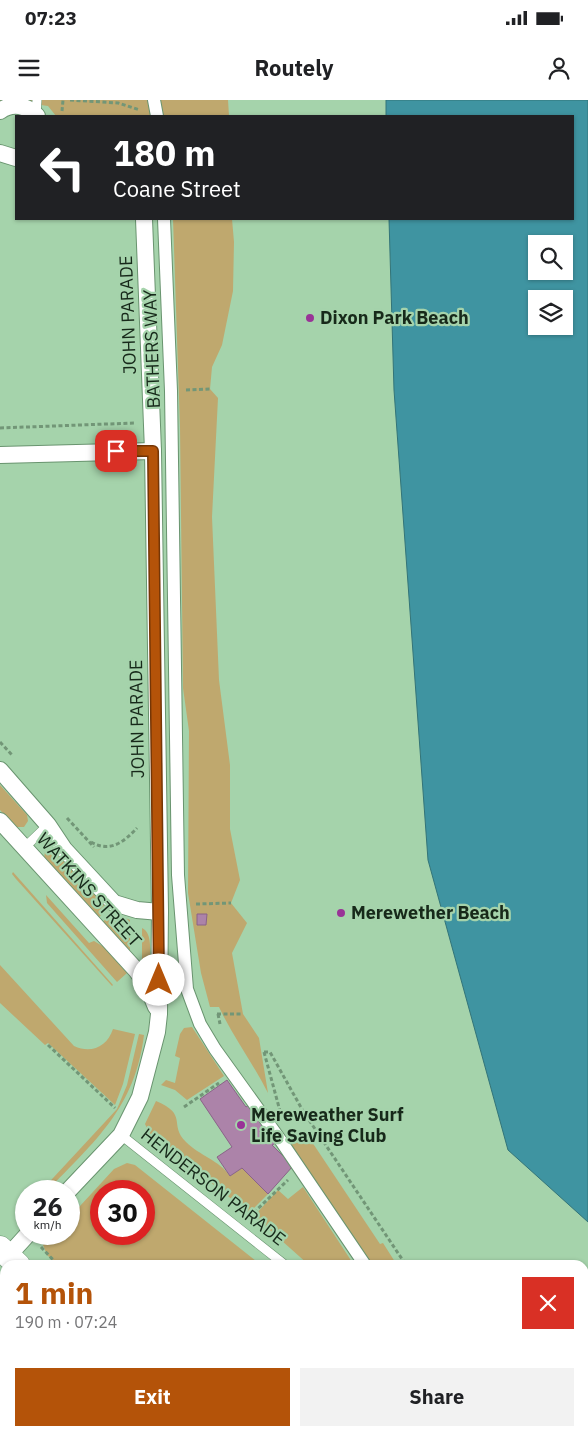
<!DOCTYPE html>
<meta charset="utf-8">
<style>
body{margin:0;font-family:"IBM Plex Sans",sans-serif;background:#f2f2f2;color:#202124;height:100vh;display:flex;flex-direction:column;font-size:19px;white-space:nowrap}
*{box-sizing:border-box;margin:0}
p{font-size:16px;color:#757577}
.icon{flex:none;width:28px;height:28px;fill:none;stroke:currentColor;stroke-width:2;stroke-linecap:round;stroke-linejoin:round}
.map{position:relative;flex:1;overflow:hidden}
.sheet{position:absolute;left:0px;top:1160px;width:589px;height:176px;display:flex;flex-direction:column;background:#fff;border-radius:15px 15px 0 0;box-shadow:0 1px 4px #0004}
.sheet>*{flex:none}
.guide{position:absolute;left:15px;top:15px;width:559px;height:105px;border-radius:0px;box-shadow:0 1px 4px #0004;background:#202124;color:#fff;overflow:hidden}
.fabs{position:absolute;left:528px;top:135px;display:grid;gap:10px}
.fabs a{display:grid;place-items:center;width:45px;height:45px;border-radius:0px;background:#fff;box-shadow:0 1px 4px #0004;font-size:25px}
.speed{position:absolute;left:15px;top:1080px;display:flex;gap:10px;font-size:25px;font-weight:700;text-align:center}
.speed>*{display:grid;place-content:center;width:65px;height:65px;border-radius:50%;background:#fff;box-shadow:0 1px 4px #0004;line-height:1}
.speed small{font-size:12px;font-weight:400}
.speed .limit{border:8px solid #d22;background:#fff;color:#111}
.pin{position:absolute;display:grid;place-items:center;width:42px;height:42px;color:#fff;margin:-21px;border-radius:10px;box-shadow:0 2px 8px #0006}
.me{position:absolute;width:55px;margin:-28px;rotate:0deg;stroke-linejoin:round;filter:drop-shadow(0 0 4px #0008)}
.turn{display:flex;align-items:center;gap:18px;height:105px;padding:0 15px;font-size:22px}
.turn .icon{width:65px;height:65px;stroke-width:2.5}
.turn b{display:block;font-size:35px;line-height:42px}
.round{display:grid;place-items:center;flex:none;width:52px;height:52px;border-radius:0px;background:#f2f2f2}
.summary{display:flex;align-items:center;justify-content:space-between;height:85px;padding:0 15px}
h1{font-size:30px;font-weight:700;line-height:38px;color:#b45309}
.action{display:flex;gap:10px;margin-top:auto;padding:10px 15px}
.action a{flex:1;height:58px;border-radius:0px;background:#b45309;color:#fff;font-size:20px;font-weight:700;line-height:58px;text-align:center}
.action a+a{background:#f2f2f2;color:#202124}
.status{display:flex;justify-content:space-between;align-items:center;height:35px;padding:0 25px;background:#fff;direction:ltr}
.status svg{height:14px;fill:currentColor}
header{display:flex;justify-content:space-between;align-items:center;height:65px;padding:0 15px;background:#fff;font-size:22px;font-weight:700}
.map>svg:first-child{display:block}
.green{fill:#bfa86e;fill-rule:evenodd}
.water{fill:#3f94a1;stroke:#337478;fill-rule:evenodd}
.building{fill:#ac83a9;stroke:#8a6388}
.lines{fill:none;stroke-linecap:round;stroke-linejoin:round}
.service-casing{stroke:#69946f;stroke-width:10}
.pedestrian-casing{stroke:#69946f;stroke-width:14}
.minor-casing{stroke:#69946f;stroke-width:18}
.secondary-casing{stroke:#69946f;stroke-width:25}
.path{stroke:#729677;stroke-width:3;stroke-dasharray:4 2.5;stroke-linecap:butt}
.service{stroke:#fff;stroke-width:9}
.pedestrian{stroke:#fff;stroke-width:12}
.minor{stroke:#fff;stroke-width:16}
.secondary{stroke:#fff;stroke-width:24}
.route-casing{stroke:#753606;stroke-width:12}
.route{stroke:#b45309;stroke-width:9}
.poi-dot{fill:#993397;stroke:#a5d3ab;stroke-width:2}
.labels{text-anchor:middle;stroke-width:4.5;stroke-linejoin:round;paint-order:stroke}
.street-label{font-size:18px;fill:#17291a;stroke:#a5d3ab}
.poi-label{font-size:18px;font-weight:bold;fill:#17291a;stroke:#a5d3ab;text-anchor:start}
</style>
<div class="status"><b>07:23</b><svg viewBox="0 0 49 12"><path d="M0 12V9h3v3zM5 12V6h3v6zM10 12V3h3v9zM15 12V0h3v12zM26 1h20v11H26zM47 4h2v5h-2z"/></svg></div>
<header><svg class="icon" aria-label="menu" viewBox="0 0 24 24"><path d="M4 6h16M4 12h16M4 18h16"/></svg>Routely<svg class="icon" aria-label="person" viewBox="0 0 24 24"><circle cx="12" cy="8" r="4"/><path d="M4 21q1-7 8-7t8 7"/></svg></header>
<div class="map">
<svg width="588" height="1336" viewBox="0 0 588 1336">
<rect width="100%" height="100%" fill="#a5d3ab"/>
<g class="green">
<polygon points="0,0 228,0 229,16 56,16 48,6 6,0 0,4"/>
<path d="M173 119H232L234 142 233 191 222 245 212 267 210 289 218 298 212 417 219 580 230 665V729L240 780 231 803 247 823 232 853 243 914 259 938 268 993C253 963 233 937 219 907H210L201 873 188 793 189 631 183 588 180 327Z"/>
<polygon points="0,685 27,715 28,721 24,727 15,727 0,710"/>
<polygon points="52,749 56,750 109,808 97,819 44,758 45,752"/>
<polygon points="13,772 113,885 112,886 16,779 12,774"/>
<polygon points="46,795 89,843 94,841 104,847 127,873 117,882 47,803"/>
<polygon points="112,812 130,820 130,853 101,824"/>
<path d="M142 828C154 833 149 858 150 870L147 873 142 870Z"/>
<path d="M0 865 74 946C91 954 107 947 113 929L135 934 123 984 115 1005 48 943 45 945 0 903Z"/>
<polygon points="192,927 224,976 187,1000 175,990 161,985 166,980 175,983 180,958 175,956 180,934 184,928"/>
<path d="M139 934 144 935C135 1008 95 1041 47 1091H41L117 1009 127 985Z"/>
<path d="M156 1001C189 1015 168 1024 186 1042 200 1056 219 1060 230 1076L242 1068 268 1094 249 1113 150 1034 145 1024Z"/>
<polygon points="304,1030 380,1144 383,1143 397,1165 369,1165 290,1044 290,1041"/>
<path d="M127 1063 135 1065 261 1165H58L47 1155 43 1145 54 1134H69V1118L114 1069ZM101 1091H144V1134H101Z"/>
<polygon points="303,1087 354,1165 309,1165 254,1116 278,1090 288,1099"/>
<polygon points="234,1331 353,1331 355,1336 240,1336"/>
</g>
<path class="water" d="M386 0H588V1122L508 1050 428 760 394 290 389 119H572V16H386ZM536 144H564V171H536ZM536 199H564V226H536Z"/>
<g class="building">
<polygon points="197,814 207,814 206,825 197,825"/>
<polygon points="227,980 246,1007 250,1004 276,1043 272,1045 293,1066 268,1094 242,1068 230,1076 217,1057 232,1047 200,999"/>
<polygon points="437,1331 475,1331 478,1336 430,1336"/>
</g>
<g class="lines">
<g class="service-casing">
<g id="service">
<polyline points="36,15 37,0"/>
<polyline points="24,748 48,725"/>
<polyline points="121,1035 285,1165"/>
<polyline points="367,1331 368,1336"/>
</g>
</g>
<g class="pedestrian-casing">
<g id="pedestrian">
<polyline points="154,0 157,16"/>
<polyline points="164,119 171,291 178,775 187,889 200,924 215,949 281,1041 365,1165"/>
<polyline points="480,1331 483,1336"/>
</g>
</g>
<g class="minor-casing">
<g id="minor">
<path d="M0 11C12 2 27 5 37 16"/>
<polyline points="0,53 16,58"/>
<polyline points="0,355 153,351"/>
<polyline points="0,670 48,725 64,749 114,803 137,810 160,812"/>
<polyline points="0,721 136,870 147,885 156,907"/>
<polyline points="68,1091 121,1035 140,997 157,932 159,914 160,810 153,351 144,119"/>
<polyline points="8,1156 28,1134"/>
</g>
</g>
<g class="secondary-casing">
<g id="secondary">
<polyline points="0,1148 18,1165"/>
<polyline points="201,1331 207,1336"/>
</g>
</g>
<g class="path">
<polyline points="70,0 118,3 140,10"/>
<polyline points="62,11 63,0"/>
<polyline points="186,290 210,289"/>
<polyline points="0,328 134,323"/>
<polyline points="0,642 12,655"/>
<polyline points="67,718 94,747"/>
<path d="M91 742C110 753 124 742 137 728"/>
<polyline points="196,804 231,803"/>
<polyline points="217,914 243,914"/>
<polyline points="218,914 220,924"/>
<polyline points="48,945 115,1008"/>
<polyline points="264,952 270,952 303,1011 406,1165"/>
<polyline points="264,952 280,1011"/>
<polyline points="184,1007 219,983"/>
<polyline points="249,1117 288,1080"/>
<polyline points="41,1147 58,1165"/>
<polyline points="518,1331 521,1336"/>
<polyline points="422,1336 429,1331"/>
</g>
<use href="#service" class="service"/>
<use href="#pedestrian" class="pedestrian"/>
<use href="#minor" class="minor"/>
<use href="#secondary" class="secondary"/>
</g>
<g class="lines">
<g class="route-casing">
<polyline id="route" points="116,351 153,351 159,880"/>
</g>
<use href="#route" class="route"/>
</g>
<g class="poi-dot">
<circle cx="310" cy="218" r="5"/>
<circle cx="341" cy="813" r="5"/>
<circle cx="241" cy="1025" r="5"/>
</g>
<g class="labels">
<g class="street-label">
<text transform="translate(128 215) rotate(-92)" y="6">JOHN PARADE</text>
<text transform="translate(152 249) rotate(-92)" y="6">BATHERS WAY</text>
<text transform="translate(137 619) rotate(-91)" y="6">JOHN PARADE</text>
<text transform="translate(89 790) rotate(48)" y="6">WATKINS STREET</text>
<text transform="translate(213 1087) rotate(38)" y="6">HENDERSON PARADE</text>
</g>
<g class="poi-label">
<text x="320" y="224">Dixon Park Beach</text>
<text x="351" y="819">Merewether Beach</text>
<text x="251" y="1021">Mereweather Surf<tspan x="251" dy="21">Life Saving Club</tspan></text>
</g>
</g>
</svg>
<div class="fabs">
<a><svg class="icon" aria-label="search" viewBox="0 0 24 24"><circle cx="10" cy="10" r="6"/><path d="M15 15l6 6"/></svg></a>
<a><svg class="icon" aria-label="layers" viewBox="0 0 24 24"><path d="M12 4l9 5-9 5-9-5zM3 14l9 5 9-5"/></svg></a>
</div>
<div class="speed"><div>26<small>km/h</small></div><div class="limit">30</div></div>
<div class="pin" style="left:116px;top:351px;background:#d93025"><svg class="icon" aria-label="arrive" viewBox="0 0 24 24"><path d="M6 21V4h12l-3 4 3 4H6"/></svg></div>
<svg class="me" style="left:159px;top:880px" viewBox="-20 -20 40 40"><circle r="19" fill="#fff"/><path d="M0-13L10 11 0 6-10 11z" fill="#b45309"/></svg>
<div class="guide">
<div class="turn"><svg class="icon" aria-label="left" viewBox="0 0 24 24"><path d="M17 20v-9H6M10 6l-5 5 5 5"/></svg><div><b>180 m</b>Coane Street</div></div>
</div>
<section class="sheet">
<div class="summary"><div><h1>1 min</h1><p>190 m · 07:24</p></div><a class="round" style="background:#d93025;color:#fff"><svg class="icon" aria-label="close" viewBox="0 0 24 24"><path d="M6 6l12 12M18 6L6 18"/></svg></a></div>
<div class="action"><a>Exit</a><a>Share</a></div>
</section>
</div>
